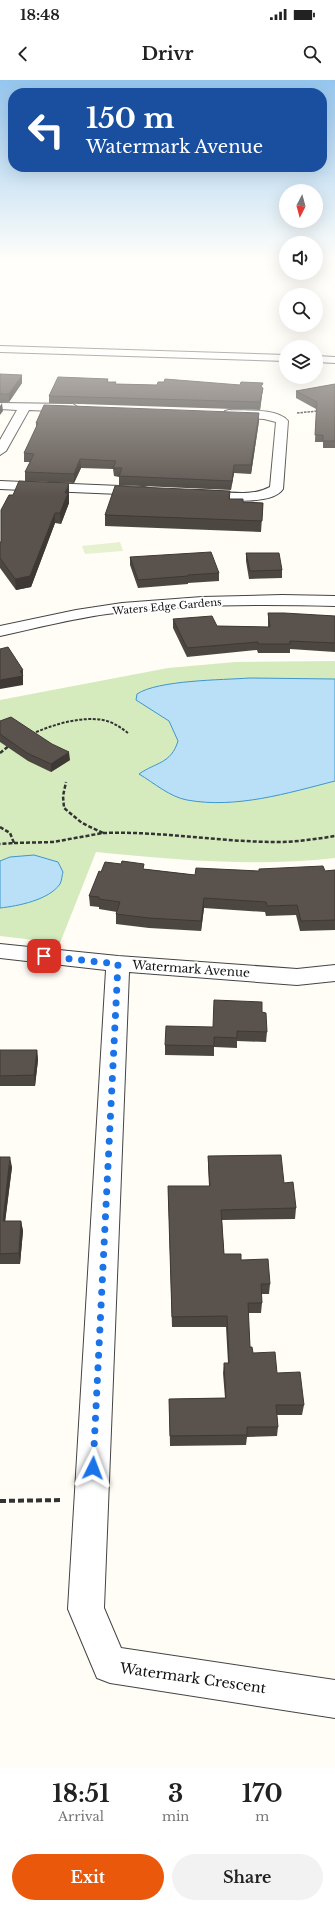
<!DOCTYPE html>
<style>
body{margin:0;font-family:"Libre Baskerville",serif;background:#f2f2f2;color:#222;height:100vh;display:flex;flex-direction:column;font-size:15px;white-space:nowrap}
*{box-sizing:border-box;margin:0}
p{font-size:13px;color:#767676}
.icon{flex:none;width:22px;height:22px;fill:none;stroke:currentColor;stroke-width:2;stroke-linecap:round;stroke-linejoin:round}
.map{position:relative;height:1688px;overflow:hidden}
.panel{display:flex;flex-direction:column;background:#fff;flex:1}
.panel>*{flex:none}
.guide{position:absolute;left:8px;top:8px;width:319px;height:84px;border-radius:16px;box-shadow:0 4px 16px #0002;background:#1a4fa0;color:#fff;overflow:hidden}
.needle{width:26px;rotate:186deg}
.controls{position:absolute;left:279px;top:104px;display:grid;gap:8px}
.controls a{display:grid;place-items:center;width:44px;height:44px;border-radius:50%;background:#fff;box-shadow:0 4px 16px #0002;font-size:20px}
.pin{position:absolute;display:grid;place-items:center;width:34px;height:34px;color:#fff;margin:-17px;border-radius:8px;box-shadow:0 2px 6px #0006}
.me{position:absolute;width:44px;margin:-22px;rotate:3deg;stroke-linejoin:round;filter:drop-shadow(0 0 3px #0008)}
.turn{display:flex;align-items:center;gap:14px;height:84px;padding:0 12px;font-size:18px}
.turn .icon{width:52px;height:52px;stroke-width:2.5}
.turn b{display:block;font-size:28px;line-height:34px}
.eta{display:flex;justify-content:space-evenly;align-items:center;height:68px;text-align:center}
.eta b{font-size:24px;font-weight:800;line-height:28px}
.primary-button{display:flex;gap:8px;margin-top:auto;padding:8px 12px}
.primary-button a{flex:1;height:46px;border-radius:24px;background:#ea580c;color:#fff;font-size:16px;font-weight:800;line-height:46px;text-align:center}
.primary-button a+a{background:#f2f2f2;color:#222}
.status{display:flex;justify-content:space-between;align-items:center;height:28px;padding:0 20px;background:#fff;direction:ltr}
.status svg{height:11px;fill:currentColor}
header{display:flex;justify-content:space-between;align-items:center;height:52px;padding:0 12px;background:#fff;font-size:18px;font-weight:800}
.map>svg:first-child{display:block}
.green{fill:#d5ebbd}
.pitch{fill:#e6f2cf}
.water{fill:#b9e0f7;stroke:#3f96cf}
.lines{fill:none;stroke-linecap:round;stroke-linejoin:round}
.minor-casing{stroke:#444;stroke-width:2}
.path-far3{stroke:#333;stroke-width:1.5;stroke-dasharray:2.5 1;stroke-linecap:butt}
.path-far2{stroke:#333;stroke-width:2;stroke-dasharray:3 1.5;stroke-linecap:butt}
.path-far1{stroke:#333;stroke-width:2.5;stroke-dasharray:4 2;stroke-linecap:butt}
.path{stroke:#333;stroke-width:4;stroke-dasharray:6 3;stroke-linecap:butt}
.minor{fill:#fff;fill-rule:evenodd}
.wall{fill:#4d4742}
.shaded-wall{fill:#3f3936}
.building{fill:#5a524d;stroke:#3f3936}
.route{stroke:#1a73e8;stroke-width:7;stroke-dasharray:0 12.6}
.labels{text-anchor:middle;stroke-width:4;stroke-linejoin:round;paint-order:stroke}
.far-street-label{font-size:10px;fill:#111;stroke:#fff}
.street-label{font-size:12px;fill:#111;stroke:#fff}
.near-street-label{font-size:14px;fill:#111;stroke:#fff}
</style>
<div class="status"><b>18:48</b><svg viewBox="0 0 49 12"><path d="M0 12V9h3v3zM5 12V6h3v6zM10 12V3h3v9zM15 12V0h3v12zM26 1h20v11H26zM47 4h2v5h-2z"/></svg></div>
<header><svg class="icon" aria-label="back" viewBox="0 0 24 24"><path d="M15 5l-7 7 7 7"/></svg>Drivr<svg class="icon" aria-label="search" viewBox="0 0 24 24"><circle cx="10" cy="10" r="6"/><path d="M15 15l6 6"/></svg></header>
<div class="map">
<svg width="335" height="1688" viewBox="0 0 335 1688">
<rect width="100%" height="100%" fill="#fffdf5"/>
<path class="green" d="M335 581V778C255 787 176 780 96 772L60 863 0 856V620L168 588 235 582Z"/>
<polygon class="pitch" points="120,462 123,471 85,474 82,466"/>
<g class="water">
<path d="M250 598 335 599V701C288 713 236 729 187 720 170 717 154 703 139 694 156 682 171 684 178 661L169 641 136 620 137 614C158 600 222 600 250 598Z"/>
<path d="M34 775 58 782 63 792C62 795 62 800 60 804 49 820 18 826 0 828V781L10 777Z"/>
</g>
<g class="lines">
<g class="minor-casing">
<g id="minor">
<polygon points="0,266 286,275 286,281 0,272"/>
<polygon points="316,276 335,277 335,283 316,282"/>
<polygon points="0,323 73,324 79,328 73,332 29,330 6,371 0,375 0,360 17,330 0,329"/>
<path d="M229 330C244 331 278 328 288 341L283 409C271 427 219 419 200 418L195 417 193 414 195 411 200 410C221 411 250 418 270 407L276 342 264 339 225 337 223 334 225 331Z"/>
<polygon points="0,401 144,407 149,408 151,411 149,414 144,415 0,409"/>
<path d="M282 515 335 516V526C259 524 183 524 107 534 71 539 36 548 0 556V546L76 530 122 523 202 517Z"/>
<polygon points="0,864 118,876 297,889 335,885 335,901 297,905 129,892 104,1528 121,1568 335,1600 335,1638 110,1603 97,1598 68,1529 106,890 0,878"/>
</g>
</g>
<polyline class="path-far3" points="297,333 318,331"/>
<g class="path-far2">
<path d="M32 654C51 645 81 636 103 640 113 642 120 647 128 653"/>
<polyline points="9,666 10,665"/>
</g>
<g class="path-far1">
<polyline points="0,673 10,665"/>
<polyline points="0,747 10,753 14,763 0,764"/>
<path d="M103 753C162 751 219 762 277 762 297 762 316 759 335 756"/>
<polyline points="14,763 53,762 103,753 82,743 64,728 63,716 66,702"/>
</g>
<polyline class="path" points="0,1421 63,1420"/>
<use href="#minor" class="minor"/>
</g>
<g class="wall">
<polygon points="0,294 22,303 9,322 0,322"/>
<polygon points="108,299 108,302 116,304 263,308 262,315 260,330 49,323 49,316"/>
<polygon points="335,304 335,368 323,368 323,362 315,362 316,329 296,318 296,311"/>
<polygon points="259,341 251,394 234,393 231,410 119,405 119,397 114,396 113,389 81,388 74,403 25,401 25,392 30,382 24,382 24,373 36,349 36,343"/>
<polygon points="230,411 230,419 243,422 263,423 261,452 105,446 105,435"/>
<polygon points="69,414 69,423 61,444 55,443 31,507 16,510 0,488 0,462 1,462"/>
<polygon points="246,473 282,490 282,498 249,499 246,481"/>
<polygon points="130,477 219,493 219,501 188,503 188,504 138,508 130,485"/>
<polygon points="268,533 335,536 335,572 290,569 290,573 258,573 257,570 187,577 173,548 173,539 217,546 268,547"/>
<polygon points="0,641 70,680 51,692 28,681 0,662"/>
<polygon points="144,789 195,795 259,791 259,789 325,791 335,790 335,850 300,851 296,835 266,836 265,832 204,828 201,851 149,848 116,844 116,834 117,832 99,829 99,827 90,826 89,816 101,792"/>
<polygon points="262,932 267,952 266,962 237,961 237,968 214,967 214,976 165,975 165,965 213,947"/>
<polygon points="0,970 37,970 38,980 35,1006 0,1006"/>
<polygon points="208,1076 284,1103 296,1128 295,1139 222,1140 224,1174 241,1180 270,1204 269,1214 261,1214 262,1223 261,1233 248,1233 250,1267 253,1273 277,1293 304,1325 302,1335 277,1335 278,1347 277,1356 247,1357 246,1365 170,1366 169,1319 225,1318 223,1293 224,1283 228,1283 226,1247 172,1247 168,1106 209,1106 208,1087"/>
<polygon points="0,1077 12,1087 5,1141 21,1141 23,1151 20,1184 0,1184"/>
</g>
<g class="shaded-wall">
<polygon points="22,295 22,303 9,322 9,314"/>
<polygon points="263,308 262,315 260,330 260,322"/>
<polygon points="2,323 3,331 0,335 0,326"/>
<polygon points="259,333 259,341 251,394 251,385"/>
<polygon points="80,379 81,388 74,403 74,394"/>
<polygon points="234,385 234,393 231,410 232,401"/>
<polygon points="69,403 69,423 61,444 60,433 65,413"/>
<polygon points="55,433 55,443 31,507 16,510 15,499"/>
<polygon points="23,590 23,605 0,609 0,600 20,591"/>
<polygon points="69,672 70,680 51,692 51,684"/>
<polygon points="204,818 204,828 201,851 201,841"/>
<polygon points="37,970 38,980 35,1006 34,995"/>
<polygon points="10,1077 12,1087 4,1151 3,1141"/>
<polygon points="21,1141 23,1151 20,1184 19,1173"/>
</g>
<g class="building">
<polygon points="0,294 22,295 9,314 0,314"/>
<polygon points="58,297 108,299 107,302 116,302 115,304 157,305 158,302 164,302 165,299 240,305 241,302 263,303 261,307 263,308 260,322 49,316"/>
<polygon points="335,304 335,361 323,361 323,355 315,355 317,322 296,311"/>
<polygon points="44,325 259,333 251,385 234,385 232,401 119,396 122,388 113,388 116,381 80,379 74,394 25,392 34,374 24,373 38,343 36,343"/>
<polygon points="19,401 69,403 65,413 68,413 60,433 55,433 30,496 15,499 0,478 0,462 1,462 1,430 9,415 13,415"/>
<polygon points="115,406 230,411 229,419 243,419 243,422 263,423 262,441 105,435"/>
<polygon points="211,472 219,493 188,495 188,496 138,500 130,477"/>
<polygon points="246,473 279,473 282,490 250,491"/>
<polygon points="268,533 284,533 335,536 335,563 290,561 290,564 258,564 258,562 187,568 173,539 212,536 217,546 270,547"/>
<polygon points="8,567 23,590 20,591 23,596 0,600 0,569"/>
<polygon points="11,637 52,664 69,672 51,684 27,673 0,654 0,641"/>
<polygon points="122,781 144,784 143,789 195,795 196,788 259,791 259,789 323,786 325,791 335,790 335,840 301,841 297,825 267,826 266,822 204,818 201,841 149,838 116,834 120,822 99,819 99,817 89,816 99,791 101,792 105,782 121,784"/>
<polygon points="214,920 262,922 262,932 266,933 267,952 237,951 237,958 214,957 214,966 165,965 166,946 213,947"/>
<polygon points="0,970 37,970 34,995 0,996"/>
<polygon points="281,1075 284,1103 293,1102 296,1128 221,1130 224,1174 241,1174 241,1180 268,1179 270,1204 261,1204 262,1223 248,1223 250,1267 252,1267 253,1273 275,1272 277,1293 300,1292 304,1325 276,1325 278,1347 247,1347 247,1355 170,1356 169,1319 226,1318 224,1283 229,1283 227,1236 172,1237 168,1106 210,1106 208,1076"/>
<polygon points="0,1077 10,1077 3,1141 21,1141 19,1173 0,1174"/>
</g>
<linearGradient id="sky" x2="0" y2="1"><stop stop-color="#95c6ee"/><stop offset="0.43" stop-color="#fffefa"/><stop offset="1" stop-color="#fffefa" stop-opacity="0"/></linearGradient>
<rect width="335" height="417" fill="url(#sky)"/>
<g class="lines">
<polyline class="route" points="44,876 118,884 93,1388"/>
</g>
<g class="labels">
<g class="far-street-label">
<text transform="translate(167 526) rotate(-5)" y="4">Waters Edge Gardens</text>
</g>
<g class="street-label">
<text transform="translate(191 889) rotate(4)" y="4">Watermark Avenue</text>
</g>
<g class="near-street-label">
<text transform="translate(193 1598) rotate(8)" y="5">Watermark Crescent</text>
</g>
</g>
</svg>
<div class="controls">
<a><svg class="needle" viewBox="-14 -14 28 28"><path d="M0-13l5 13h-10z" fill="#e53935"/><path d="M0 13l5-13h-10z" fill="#767676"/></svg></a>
<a><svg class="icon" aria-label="sound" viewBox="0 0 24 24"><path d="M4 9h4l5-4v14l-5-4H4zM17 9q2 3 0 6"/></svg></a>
<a><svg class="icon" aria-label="search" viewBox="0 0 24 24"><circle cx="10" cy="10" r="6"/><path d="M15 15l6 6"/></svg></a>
<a><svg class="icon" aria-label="layers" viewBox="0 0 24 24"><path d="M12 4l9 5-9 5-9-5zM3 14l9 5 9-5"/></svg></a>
</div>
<div class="pin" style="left:44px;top:876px;background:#d93025"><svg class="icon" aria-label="arrive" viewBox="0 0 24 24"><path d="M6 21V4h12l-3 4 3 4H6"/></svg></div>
<svg class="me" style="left:93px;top:1388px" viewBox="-20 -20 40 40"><path d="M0-17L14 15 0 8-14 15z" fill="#1a73e8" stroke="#fff" stroke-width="4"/></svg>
<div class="guide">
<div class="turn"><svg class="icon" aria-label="left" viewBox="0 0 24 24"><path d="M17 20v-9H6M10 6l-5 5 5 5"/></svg><div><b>150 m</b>Watermark Avenue</div></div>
</div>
</div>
<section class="panel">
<div class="eta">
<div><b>18:51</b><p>Arrival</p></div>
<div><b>3</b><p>min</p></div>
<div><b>170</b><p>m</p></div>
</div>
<div class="primary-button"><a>Exit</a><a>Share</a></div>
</section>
